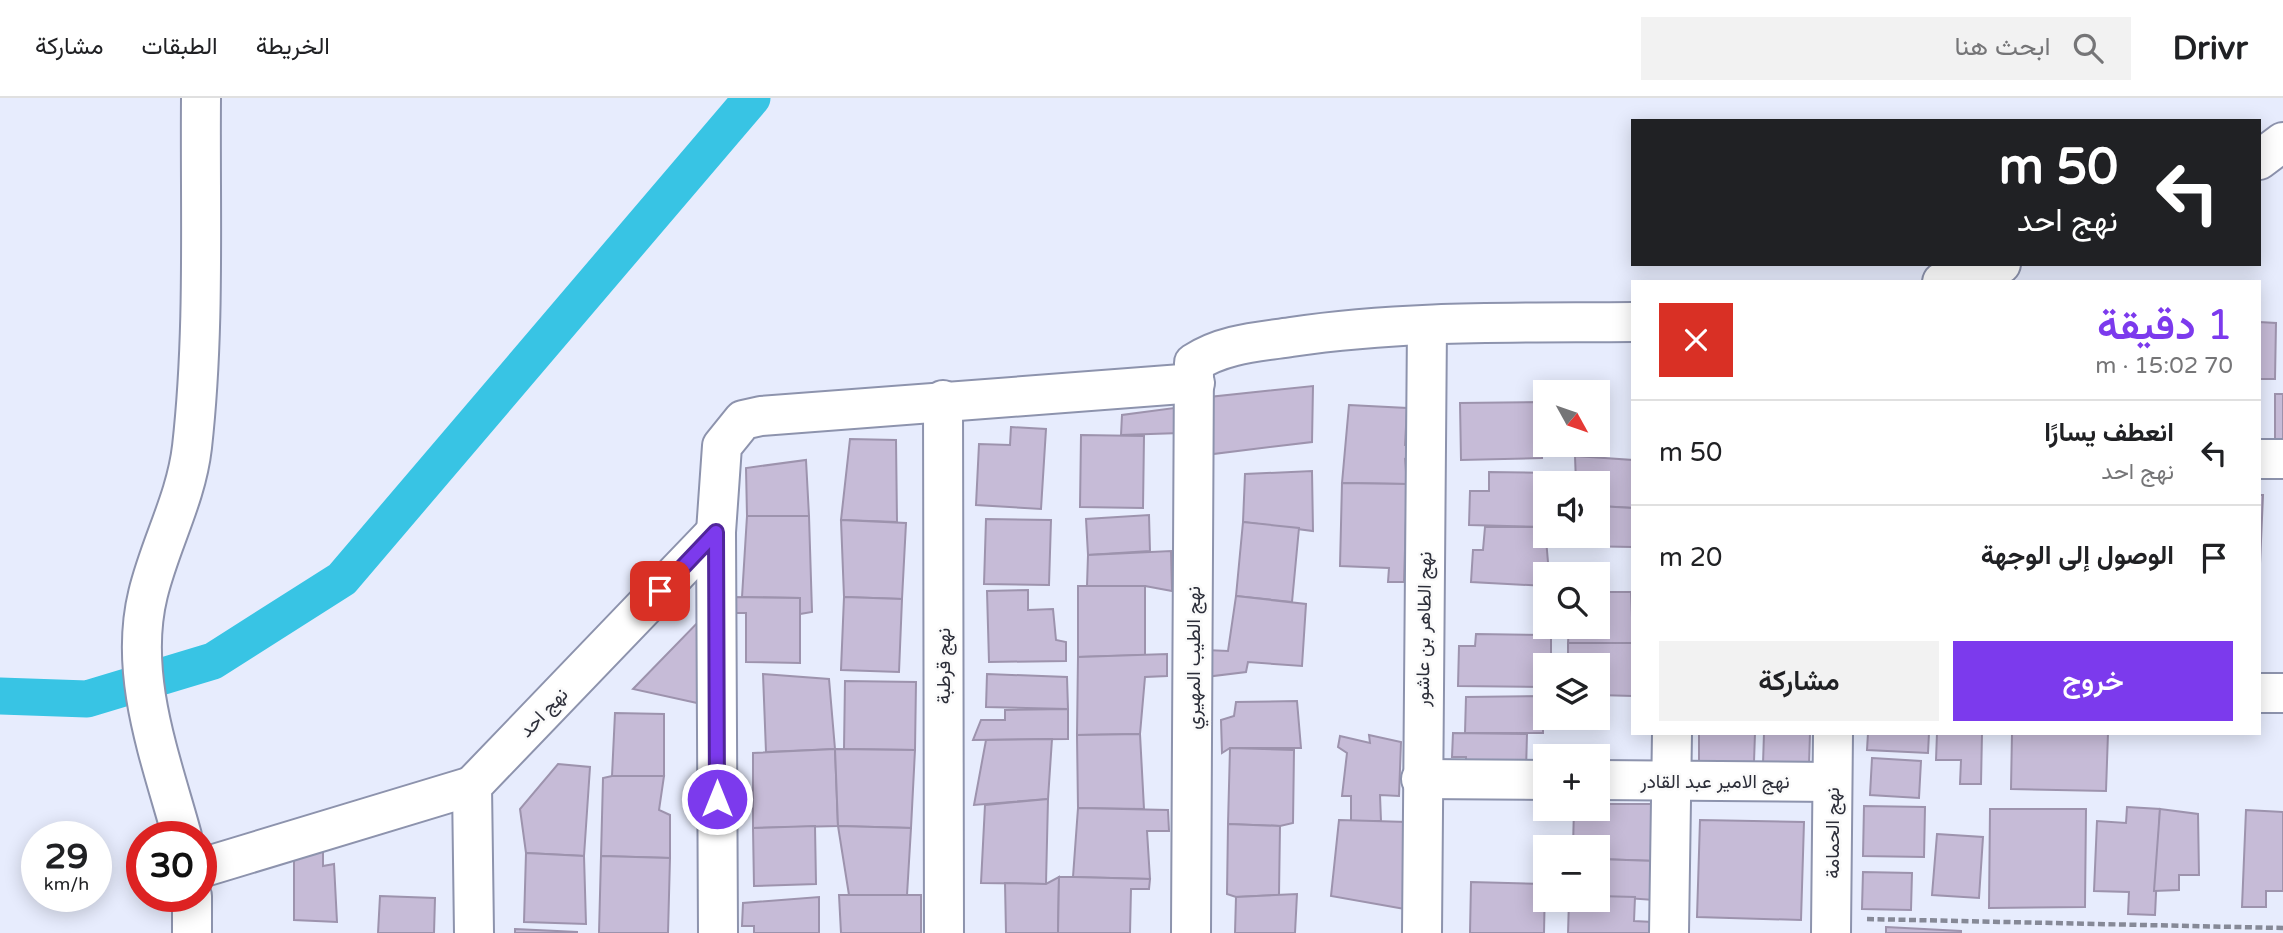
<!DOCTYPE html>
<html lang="ar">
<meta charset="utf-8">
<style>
body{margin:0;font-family:"Varela Round",Vazirmatn,sans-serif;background:#f2f2f2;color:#202124;direction:rtl;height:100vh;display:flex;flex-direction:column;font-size:26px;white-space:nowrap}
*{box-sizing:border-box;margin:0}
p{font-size:23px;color:#757577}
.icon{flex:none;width:38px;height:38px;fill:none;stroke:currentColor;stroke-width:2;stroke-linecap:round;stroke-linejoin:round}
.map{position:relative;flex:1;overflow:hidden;direction:ltr}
.drawer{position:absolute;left:1631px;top:182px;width:630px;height:455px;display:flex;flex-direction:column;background:#fff;border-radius:0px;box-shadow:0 4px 18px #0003;direction:rtl}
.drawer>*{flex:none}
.banner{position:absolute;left:1631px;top:21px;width:630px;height:147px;border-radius:0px;box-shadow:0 4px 18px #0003;direction:rtl;background:#202124;color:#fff;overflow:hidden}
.needle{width:46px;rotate:130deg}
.fabs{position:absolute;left:1533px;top:282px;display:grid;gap:14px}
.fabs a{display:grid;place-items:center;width:77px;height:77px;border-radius:0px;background:#fff;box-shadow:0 4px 18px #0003;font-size:35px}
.speed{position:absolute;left:21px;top:723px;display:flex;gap:14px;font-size:35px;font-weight:700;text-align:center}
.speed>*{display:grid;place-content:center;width:91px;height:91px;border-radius:50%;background:#fff;box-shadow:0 4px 18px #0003;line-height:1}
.speed small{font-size:18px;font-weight:400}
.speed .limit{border:10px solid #d22;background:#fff;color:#111}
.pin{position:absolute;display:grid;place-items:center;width:60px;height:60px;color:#fff;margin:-30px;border-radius:14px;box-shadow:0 4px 10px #0006}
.me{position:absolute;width:77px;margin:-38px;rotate:0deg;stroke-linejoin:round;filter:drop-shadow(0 0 5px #0008)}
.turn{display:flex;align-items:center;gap:24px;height:147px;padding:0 28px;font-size:32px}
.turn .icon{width:91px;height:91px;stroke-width:2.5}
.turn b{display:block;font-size:49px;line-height:60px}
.round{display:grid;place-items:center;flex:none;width:74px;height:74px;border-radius:0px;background:#f2f2f2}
.overview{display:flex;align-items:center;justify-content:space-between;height:119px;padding:0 28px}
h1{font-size:42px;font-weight:600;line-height:52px;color:#7c3aed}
.cta{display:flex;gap:14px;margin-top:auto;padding:14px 28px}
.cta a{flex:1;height:80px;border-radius:0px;background:#7c3aed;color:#fff;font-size:28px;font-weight:600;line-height:80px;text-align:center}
.cta a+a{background:#f2f2f2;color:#202124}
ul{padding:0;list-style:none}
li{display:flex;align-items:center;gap:21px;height:105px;padding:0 28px;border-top:2px solid #e0e0e0}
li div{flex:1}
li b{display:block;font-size:26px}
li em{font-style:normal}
header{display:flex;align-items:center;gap:42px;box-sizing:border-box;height:98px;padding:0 35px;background:#fff;border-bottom:2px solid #e0e0e0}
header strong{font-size:33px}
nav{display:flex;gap:38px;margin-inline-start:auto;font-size:24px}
.search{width:490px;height:63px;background:#f2f2f2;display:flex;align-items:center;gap:18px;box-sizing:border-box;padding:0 24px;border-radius:0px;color:#757577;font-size:26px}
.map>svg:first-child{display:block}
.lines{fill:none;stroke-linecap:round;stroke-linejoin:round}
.canal{stroke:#38c4e4;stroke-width:37}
.building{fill:#c6bbd7;stroke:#9d93ad;stroke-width:2}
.street-casing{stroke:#8d93ad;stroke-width:42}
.path{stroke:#868997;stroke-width:4.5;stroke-dasharray:7 3.5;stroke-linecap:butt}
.street{stroke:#fff;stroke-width:38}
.route-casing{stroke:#51269a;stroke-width:18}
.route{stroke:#7c3aed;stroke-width:12}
.labels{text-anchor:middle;stroke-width:5;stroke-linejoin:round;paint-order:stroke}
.street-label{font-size:19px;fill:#2c2e39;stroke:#fafafa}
</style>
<header>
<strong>Drivr</strong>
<div class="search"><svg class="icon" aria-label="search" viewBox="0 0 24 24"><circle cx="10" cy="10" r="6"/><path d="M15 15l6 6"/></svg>ابحث هنا</div>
<nav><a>الخريطة</a><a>الطبقات</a><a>مشاركة</a></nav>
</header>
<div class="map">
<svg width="2283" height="835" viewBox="0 0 2283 835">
<rect width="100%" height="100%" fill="#e7ecfd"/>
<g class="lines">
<polyline class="canal" points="0,598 87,601 213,563 342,481 752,0"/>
</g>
<g class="building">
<polygon points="2259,224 2276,225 2275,281 2259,281"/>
<polygon points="1313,288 1312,344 1205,357 1209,299"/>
<rect x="2275" y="296" width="8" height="54"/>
<polygon points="1541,304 1542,360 1461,362 1460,305"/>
<polygon points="1349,307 1407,310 1405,347 1413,347 1412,362 1405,361 1407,386 1342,385"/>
<polygon points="1174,310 1180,335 1121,337 1122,317"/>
<polygon points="1011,329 1046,331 1041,411 976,407 979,346 1010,347"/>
<polygon points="1081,337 1144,338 1143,410 1080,409"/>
<polygon points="850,341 896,342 897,424 841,422"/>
<polygon points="1575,358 1633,362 1633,410 1598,408 1598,385 1576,385"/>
<polygon points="806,362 809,418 747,418 746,370"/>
<polygon points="1312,373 1313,433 1243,424 1245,376"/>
<polygon points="1489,374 1550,375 1549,385 1545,385 1545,429 1469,427 1470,393 1489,393"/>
<polygon points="1342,385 1407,386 1404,484 1388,484 1389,470 1340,468"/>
<polygon points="2259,397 2263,397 2260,466 2259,466"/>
<polygon points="1598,408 1633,410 1633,449 1578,448 1577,438 1598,438"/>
<polygon points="1149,417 1150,453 1088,457 1086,421"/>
<polygon points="747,418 809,418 812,514 800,516 800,500 742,499"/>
<polygon points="986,421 1051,422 1049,487 984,486"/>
<polygon points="841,422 906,425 902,501 844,499"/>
<polygon points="1243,424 1299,430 1292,504 1236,498"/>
<polygon points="1485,429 1545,429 1549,476 1545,476 1545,488 1471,484 1473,452 1483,452"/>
<polygon points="1171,453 1172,493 1145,488 1087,488 1088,457"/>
<polygon points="1078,488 1145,488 1145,557 1078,559"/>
<polygon points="1028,492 1028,512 1053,511 1056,542 1066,544 1066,563 989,564 987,493"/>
<polygon points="1598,494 1631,494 1633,545 1568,545 1569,528 1598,528"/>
<polygon points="1236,498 1306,506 1302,568 1248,564 1246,574 1205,579 1206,552 1228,553"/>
<polygon points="732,499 800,500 800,565 746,564 746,515 732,515"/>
<polygon points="844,499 902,501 899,574 841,572"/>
<polygon points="702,520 697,605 633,591"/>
<polygon points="1476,536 1551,537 1551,567 1545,567 1545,589 1458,588 1459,548 1475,548"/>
<polygon points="1568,545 1633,545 1633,598 1598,597 1598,567 1568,567"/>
<polygon points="1167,556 1167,578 1145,579 1140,636 1077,637 1078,559"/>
<polygon points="763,576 829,581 835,651 766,654"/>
<polygon points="987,576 1067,579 1068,611 986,609"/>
<polygon points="845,583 916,584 915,652 844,651"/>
<polygon points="1543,598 1543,635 1465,635 1466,599"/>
<polygon points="1297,603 1301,650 1230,650 1222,655 1221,622 1234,618 1236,604"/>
<polygon points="1068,611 1068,641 973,642 981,622 1005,622 1005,612"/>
<polygon points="615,615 664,616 664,678 612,678"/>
<polygon points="1453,635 1527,636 1526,673 1466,672 1466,659 1452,659"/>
<polygon points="1699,635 1755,635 1754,664 1699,664"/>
<polygon points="1764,635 1810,635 1809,667 1763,666"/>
<polygon points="1868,635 1929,635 1928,655 1867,652"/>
<polygon points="1937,635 1982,635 1981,686 1960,686 1961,662 1936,662"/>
<polygon points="2012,635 2108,635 2106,693 2011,691"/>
<polygon points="1140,636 1144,711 1078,710 1077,637"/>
<polygon points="1369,637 1401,644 1399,698 1380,697 1381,723 1351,723 1351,698 1342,698 1347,655 1338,649 1340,638 1370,645"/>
<polygon points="1052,641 1048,701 974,707 986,642"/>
<polygon points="1230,650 1294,652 1293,725 1280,728 1228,726"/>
<polygon points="835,651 838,728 753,730 753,655"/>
<polygon points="835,651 915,652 911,730 838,728"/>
<polygon points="1872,660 1921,663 1919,700 1870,697"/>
<polygon points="558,666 590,669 584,758 526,755 520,711"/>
<polygon points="612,678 664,678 659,712 670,717 670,760 601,758 603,680"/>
<polygon points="1048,701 1046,786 981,785 985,707"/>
<polygon points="1598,706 1656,706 1655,763 1598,761 1598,749 1573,749 1574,710 1598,710"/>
<polygon points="1864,708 1925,709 1924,759 1863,758"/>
<polygon points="2127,709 2160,711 2155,817 2128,816 2129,794 2094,793 2097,723 2126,725"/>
<polygon points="1078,710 1168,712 1169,733 1147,733 1150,781 1073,779"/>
<polygon points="1990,711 2086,711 2085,809 1989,810"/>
<polygon points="2160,711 2198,716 2199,777 2179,777 2179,792 2154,793"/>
<polygon points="2246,712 2283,714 2283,793 2266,793 2266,809 2242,809"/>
<polygon points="1339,722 1407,724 1416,813 1331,798"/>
<polygon points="1700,722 1804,724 1801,822 1697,819"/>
<polygon points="1228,726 1280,728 1279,797 1236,799 1227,796"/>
<polygon points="815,728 816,786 754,788 753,730"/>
<polygon points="838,728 911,730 907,797 849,797"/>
<polygon points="1937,736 1983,739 1979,800 1932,797"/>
<polygon points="323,751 323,768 334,766 337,824 294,822 294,761"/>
<polygon points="526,755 584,758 586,826 524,824"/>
<polygon points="601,758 670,760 668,835 599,835"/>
<polygon points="1598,761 1655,763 1654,802 1598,798"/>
<polygon points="1863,774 1912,775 1911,812 1862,811"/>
<polygon points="1059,779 1058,835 1006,835 1005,785 1046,786"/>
<polygon points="1059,779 1073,779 1150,781 1149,791 1131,791 1130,835 1058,835"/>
<polygon points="1471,784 1545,786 1544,835 1470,835"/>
<polygon points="1297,796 1295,835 1235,835 1236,799"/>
<polygon points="839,797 921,797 921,835 841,835"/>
<polygon points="380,798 435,800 434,835 378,835"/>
<polygon points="1598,798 1635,799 1634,823 1653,824 1653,835 1568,835 1569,802 1598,802"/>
<polygon points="819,799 819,835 754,835 754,828 742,828 743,805"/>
<polygon points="1886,829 1961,833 1961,835 1886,835"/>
<polygon points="515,831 577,834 577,835 515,835"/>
</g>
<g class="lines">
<g class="street-casing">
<g id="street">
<polyline points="2259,62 2283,44"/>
<polyline points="1942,184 2001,166"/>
<polyline points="943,302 944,835"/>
<polyline points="2259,361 2283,361"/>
<polyline points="2259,595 2283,595"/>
<polyline points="1421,681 1545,682"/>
<polyline points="1598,682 1832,684"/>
<path d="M182 738C161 661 128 577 148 496 160 446 186 401 192 349 205 234 200 116 201 0"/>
<polyline points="201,770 472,688"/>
<polyline points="192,798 192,835"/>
<polyline points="474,835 472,688 716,434"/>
<polyline points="718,835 716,434 722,348 743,322 761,318 1195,285"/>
<path d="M1191 835 1194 265C1223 246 1257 244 1291 239 1404 222 1519 225 1633 224"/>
<polyline points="1422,835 1427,227"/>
<polyline points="1669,835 1672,635"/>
<polyline points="1831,835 1833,635"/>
</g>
</g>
<polyline class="path" points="1867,821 2283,830"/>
<use href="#street" class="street"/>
</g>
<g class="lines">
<g class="route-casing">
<polyline id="route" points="660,493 716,434 717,701"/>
</g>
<use href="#route" class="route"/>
</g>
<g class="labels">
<g class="street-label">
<text transform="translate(1423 531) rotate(-89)" y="7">نهج الطاهر بن عاشور</text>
<text transform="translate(1193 560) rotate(-90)" y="7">نهج الطيب المهيري</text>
<text transform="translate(943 568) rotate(-90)" y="7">نهج قرطبة</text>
<text transform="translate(543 614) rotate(-46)" y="7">نهج احد</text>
<text x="1715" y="690">نهج الامير عبد القادر</text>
<text transform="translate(1832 735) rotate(-90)" y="7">نهج الحمامة</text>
</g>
</g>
</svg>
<div class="fabs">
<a><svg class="needle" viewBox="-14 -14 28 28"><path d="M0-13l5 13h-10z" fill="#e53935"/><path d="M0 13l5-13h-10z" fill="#757577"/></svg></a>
<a><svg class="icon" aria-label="sound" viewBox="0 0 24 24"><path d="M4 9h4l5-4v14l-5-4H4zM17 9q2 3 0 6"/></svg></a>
<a><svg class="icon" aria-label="search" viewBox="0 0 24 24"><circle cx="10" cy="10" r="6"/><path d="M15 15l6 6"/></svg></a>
<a><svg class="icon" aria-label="layers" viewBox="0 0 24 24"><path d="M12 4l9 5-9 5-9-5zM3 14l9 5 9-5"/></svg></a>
<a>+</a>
<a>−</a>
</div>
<div class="speed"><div>29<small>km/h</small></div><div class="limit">30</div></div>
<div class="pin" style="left:660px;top:493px;background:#d93025"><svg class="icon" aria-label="arrive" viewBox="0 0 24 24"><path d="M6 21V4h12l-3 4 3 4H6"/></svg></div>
<svg class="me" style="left:717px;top:701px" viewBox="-20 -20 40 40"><circle r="17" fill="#7c3aed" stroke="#fff" stroke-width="3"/><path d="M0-11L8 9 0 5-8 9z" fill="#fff"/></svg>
<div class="banner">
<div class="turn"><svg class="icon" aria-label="left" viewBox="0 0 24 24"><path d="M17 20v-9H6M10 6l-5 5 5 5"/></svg><div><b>50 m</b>نهج احد</div></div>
</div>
<section class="drawer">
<div class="overview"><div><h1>1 دقيقة</h1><p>70 m · 15:02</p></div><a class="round" style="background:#d93025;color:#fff"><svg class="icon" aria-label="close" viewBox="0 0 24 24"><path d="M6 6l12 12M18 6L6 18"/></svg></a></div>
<ul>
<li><svg class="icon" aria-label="left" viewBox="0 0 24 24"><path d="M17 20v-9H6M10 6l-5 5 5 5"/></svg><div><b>انعطف يسارًا</b><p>نهج احد</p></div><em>50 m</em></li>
<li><svg class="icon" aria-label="arrive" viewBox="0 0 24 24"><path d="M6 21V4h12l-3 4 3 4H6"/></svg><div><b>الوصول إلى الوجهة</b></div><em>20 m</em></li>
</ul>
<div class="cta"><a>خروج</a><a>مشاركة</a></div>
</section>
</div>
